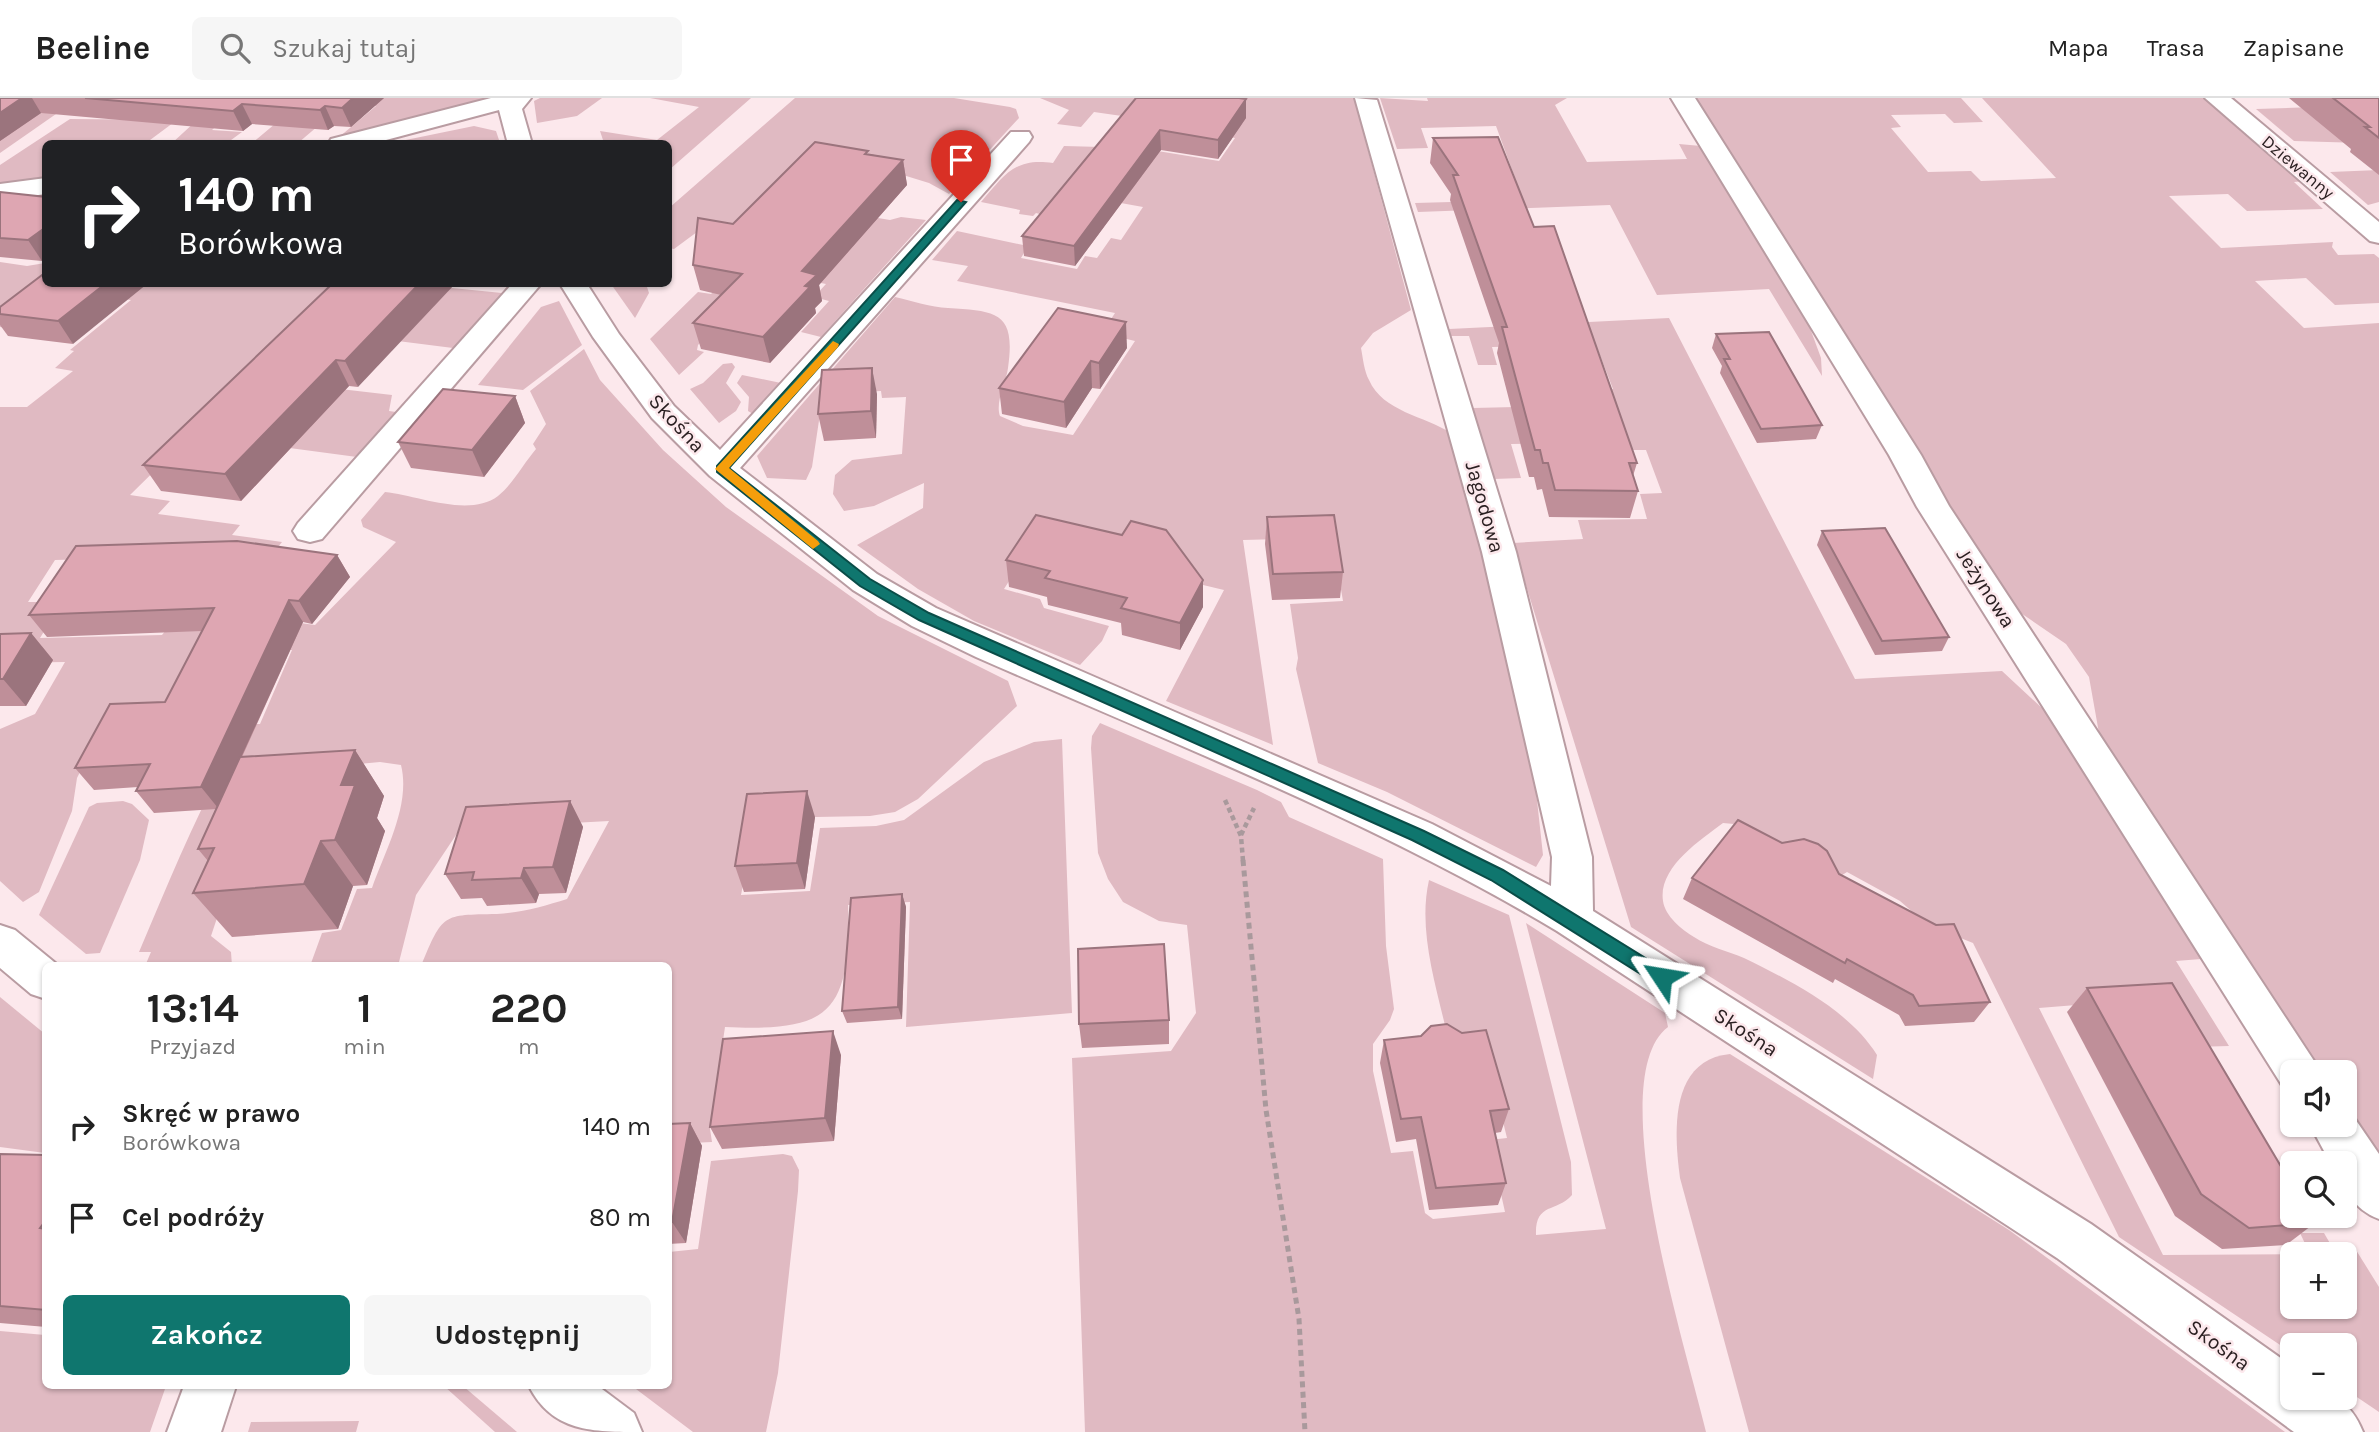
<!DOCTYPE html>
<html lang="pl">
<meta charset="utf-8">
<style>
body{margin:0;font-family:Karla,sans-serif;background:#f6f6f6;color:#222;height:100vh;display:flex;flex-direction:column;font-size:26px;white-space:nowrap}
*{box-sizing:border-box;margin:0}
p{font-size:23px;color:#767676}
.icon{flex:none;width:38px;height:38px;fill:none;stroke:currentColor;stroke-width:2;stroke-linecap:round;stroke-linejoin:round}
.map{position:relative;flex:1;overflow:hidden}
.side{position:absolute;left:42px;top:864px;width:630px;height:427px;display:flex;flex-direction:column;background:#fff;border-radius:10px;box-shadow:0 2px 5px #0004}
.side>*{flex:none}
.top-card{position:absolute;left:42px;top:42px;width:630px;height:147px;border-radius:10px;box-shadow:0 2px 5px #0004;background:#202124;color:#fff;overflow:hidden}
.fabs{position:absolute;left:2280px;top:962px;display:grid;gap:14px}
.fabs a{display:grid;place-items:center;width:77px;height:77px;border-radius:10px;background:#fff;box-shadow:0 2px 5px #0004;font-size:35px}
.pin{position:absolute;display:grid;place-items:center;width:60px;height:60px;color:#fff;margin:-72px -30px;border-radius:50% 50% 50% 0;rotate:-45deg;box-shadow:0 0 7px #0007}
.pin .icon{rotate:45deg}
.me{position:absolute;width:77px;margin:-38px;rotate:303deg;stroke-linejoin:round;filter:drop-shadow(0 0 5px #0008)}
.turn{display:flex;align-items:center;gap:24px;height:147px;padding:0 21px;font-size:32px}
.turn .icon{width:91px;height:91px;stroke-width:2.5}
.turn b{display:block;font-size:49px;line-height:60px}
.eta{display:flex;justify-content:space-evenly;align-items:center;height:119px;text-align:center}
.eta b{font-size:42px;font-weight:700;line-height:49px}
.action{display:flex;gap:14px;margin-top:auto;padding:14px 21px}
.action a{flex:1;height:80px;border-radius:10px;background:#0f766e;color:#fff;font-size:28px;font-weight:700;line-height:80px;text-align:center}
.action a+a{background:#f6f6f6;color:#222}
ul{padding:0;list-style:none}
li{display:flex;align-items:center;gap:21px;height:91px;padding:0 21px}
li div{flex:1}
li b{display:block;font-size:26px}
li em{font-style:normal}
header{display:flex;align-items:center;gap:42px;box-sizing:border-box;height:98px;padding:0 35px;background:#fff;border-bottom:2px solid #e0e0e0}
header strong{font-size:33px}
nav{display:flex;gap:38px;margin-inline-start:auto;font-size:24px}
.search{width:490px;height:63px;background:#f6f6f6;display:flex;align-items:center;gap:18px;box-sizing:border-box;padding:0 24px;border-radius:10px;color:#767676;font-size:26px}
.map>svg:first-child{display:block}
.green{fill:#e0bac2;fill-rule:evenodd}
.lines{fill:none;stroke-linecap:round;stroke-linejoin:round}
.minor-casing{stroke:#b99ca2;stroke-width:4}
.path-far1{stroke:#a9999c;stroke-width:4.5;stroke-dasharray:5 3.5;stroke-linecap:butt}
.path{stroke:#a9999c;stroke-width:5;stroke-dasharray:6 4.5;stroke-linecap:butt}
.minor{fill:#fff;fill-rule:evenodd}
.wall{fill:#bf8f99}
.shaded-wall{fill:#9b747d}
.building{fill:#dea6b2;stroke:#9b747d;stroke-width:2}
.route{fill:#0f766e;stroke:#0a4d48;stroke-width:2}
.slow{fill:#f59e0b}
.labels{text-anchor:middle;stroke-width:5;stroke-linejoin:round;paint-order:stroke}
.far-street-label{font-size:18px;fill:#2b2022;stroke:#fce8ec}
.street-label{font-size:21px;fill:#2b2022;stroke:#fce8ec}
</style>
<header>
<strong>Beeline</strong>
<div class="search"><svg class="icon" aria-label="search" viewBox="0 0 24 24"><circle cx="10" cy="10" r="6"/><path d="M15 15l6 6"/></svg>Szukaj tutaj</div>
<nav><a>Mapa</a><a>Trasa</a><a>Zapisane</a></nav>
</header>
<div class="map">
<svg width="2379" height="1334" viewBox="0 0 2379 1334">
<rect width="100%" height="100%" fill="#fce8ec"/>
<g class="green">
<polygon points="0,0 79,0 0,55"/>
<polygon points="269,0 496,0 338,40 376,8 328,4 318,28 298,45 251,46 288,15"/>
<polygon points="540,0 602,0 577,18 537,25 534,3"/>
<polygon points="650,0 751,0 669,72 668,46 604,45 600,33 657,42 699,9"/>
<polygon points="795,0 954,0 1010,9 1016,11 1019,20 949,96 929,85 903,77 819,110 890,122 901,119 926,122 821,239 801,234 829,203 814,199 826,186 765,174 698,247 697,252 704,254 679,277 650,241 698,194 711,196 741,167 697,134 674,151 669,150 669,110"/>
<polygon points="1040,0 1136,0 1122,18 1094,14 1081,29 1057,26 1069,12"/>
<path d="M1190 0H1354L1411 212 1373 235 1361 250C1363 260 1364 273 1369 282 1383 314 1425 318 1451 335L1528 620 1543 757 1536 769 1387 694 1318 665 1296 571 1298 560 1290 506 1343 503 1332 440 1243 442 1273 647 1166 603 1224 492 1178 481 1045 426 1004 491 1040 501 1044 510 1109 528 1102 543 1080 567 974 523 918 491 857 447 923 410 924 385 874 408 844 413 833 396 835 377 852 362 902 356 906 299 882 300 881 293 823 296 812 369 806 382 767 380 757 358 895 199C912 203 931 209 948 210 997 213 1016 214 1008 270 1006 285 995 304 1000 318L1023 328 1073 337 1135 243 1102 235 1115 215 957 183 968 168 932 162 957 133 1028 148 1021 160 1077 171 1085 158 1097 160 1111 140 1121 142 1143 109 1065 95 1043 117 1036 115 1033 118 1019 116 1020 112 981 104C1004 78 1014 59 1053 65L1064 48 1139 50 1219 63 1235 40 1220 37Z"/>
<polygon points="1380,0 1428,3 1427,0 1567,0 1555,7 1587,64 1687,61 1679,46 1701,48 1810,230 1821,260 1822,278 1769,191 1657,197 1610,107 1418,114 1415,105 1523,102 1496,28 1421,30 1428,50 1397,51"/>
<polygon points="1692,0 1961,0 1983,24 1954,25 1945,16 1891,17 1901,29 1891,30 1928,74 1971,73 1981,83 2056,80 1982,0 2208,0 2305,83 2294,84 2323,111 2247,113 2228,96 2169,98 2221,150 2333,144 2332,149 2338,157 2374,156 2379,160 2379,205 2335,207 2306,180 2255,183 2304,230 2379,225 2379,1072 2345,1019 2345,975 2316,975 2102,652 2089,579 2066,546 2009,507"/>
<polygon points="2370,7 2361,45 2294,43 2256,11"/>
<polygon points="70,21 177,22 146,45 46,46 45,81 0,87 0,67"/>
<polygon points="196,23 219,25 212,32 242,34 227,45 171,46"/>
<polygon points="474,28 496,33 500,45 391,45"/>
<polygon points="2379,72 2379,104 2368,107 2330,74"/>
<path d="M0 164 27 168 45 165 46 186H412L502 195 453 250 374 240 253 281 392 297 389 313 396 314 357 359 191 337 130 397 170 403 158 416 240 427 232 437 282 444 278 449 195 458 55 462 28 504H62L40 540 162 537 166 532 255 519 315 527 396 444 363 429 361 422 385 394C417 397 469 420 498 398 512 387 524 365 536 351L533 346 546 326 530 293 584 251 600 282 663 352 726 409 878 518 1008 583 1017 608 918 701 895 714 870 718 756 720 741 797 810 793 820 730 876 728 904 722 984 664 1034 644 1062 641 1072 915 906 929 910 804 848 807C851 915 830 934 725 929L710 1031 712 1044 669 1046 668 868H421C443 815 442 817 497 816 520 815 545 808 567 801L609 723 460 731 416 797 398 868H310L322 835 341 832 357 791 372 790C385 753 411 707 401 667L380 664 348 667 218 817 211 838 231 854 232 868H145L151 854H139C172 777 203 698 248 626H260L292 552 217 555 197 623 103 628 77 680 72 713 39 794 23 804 0 783V631L35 616 65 564 0 565V309H27L73 273 55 270 74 253 70 252 131 202 58 193 11 230 0 229Z"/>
<polygon points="611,186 646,186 649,195 635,220"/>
<polygon points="559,203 582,247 523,292 478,287 541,209"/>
<path d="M1669 220 1855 581 2002 573 2043 611 2201 861 2176 863 2229 948 2193 949 2163 900 2039 910 2163 1157 2310 1156 2300 1135H2324L2335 1154 2356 1152 2379 1189V1314L2345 1291V1248H2292V1255L2119 1139 1973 845 1953 837 1938 836 1900 803 1847 774 1836 781 1734 726 1723 725C1699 743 1658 770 1663 803 1665 818 1682 832 1694 839 1709 849 1728 853 1744 860 1791 883 1849 912 1877 957L1873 981 1631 829 1513 445 1583 441 1578 422 1647 421 1640 396 1662 395 1646 352H1629L1626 345 1511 346 1521 380 1494 381 1473 310 1604 307 1599 292 1613 291 1596 247 1492 249 1497 267H1478L1469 238H1451L1449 231ZM2292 1157H2345V1209H2292Z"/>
<polygon points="732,265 735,269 726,285 741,304 736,313 719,325 690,291 703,285 723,266"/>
<polygon points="742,277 781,285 753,316 748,313 749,299 737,285"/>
<path d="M1100 625 1257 692 1281 704 1289 719 1383 761 1386 848 1394 911 1390 922 1373 946V973L1391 1055 1413 1053 1425 1115 1433 1121 1505 1114 1489 1042 1507 1040 1483 942 1449 945C1438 893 1417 835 1429 782L1509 817 1571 1064 1572 1097C1556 1115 1535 1104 1536 1137L1606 1131 1526 825 1665 915 1668 929C1600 980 1688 1257 1706 1334H1085L1072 960 1171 953 1196 915 1187 827 1159 823 1123 804 1108 781 1098 755 1091 650 1092 638Z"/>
<polygon points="123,703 132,706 149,722 140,762 100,855 86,856 39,817 89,709 97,705"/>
<polygon points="0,899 45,936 45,1055 0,1049"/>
<path d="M1730 956 2009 1132 2285 1334H1749L1680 1080C1674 1035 1669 962 1730 956Z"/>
<polygon points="783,1056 792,1058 799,1072 798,1093 778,1275 766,1334 693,1334 632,1288 668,1288 669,1154 698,1151 711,1063"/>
<polygon points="0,1233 45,1237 46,1288 166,1288 150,1334 0,1334"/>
<polygon points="444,1288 463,1288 517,1334 495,1334"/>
<polygon points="359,1323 356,1334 248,1334 251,1324"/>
</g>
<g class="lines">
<g class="minor-casing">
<g id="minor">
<polygon points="491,0 531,0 522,11 532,46 508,46 499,12 371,46 328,46 331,41"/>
<path d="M1355 0 1377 2 1516 454 1592 759 1593 813 2091 1126 2292 1268V1300C2330 1300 2347 1295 2363 1334H2294L2057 1160 1557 833C1373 723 1172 645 976 559L912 528 853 492 710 378 652 320 593 239 560 186H587L619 236 674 308 720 352 1011 34H1029L1032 39 1029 44 740 370 877 476 936 510 1432 726 1551 788 1552 759 1482 454Z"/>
<polygon points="1671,0 1695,0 1921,357 1949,408 2322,975 2292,975 2292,993 2283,989 1917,409 1889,357"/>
<polygon points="2205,0 2231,0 2379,124 2379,145 2370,143"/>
<polygon points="46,80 46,96 0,102 0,86"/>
<polygon points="512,186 541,186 322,441 310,444 298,441 293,433 298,425"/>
<polygon points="0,827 15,832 59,868 46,868 46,901 31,896 0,870"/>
<path d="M2345 1010 2349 1012 2379 1056V1121C2352 1110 2345 1094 2345 1066H2331L2310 1027H2345Z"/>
<polygon points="184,1288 236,1288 221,1334 167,1334"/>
<path d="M529 1288H598L634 1315 642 1334C592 1334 552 1334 529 1288Z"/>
</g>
</g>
<g class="path-far1">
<polyline points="1225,702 1241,738 1243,763"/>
<polyline points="1241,737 1254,710"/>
</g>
<polyline class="path" points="1243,762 1266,1012 1299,1221 1305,1334"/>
<use href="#minor" class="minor"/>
</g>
<g class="wall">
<polygon points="0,0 384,0 351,29 334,28 328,32 252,26 243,33 41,15 0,43"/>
<polygon points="2289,0 2379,0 2379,77 2350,54 2351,51"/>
<polygon points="1246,20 1218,61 1161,52 1075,168 1024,158 1022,138 1116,25"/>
<polygon points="1433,40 1534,129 1637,365 1633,378 1638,393 1630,420 1549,419 1542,391 1537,392 1534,379 1529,379 1497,255 1499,245 1450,102 1451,96 1430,65"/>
<polygon points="869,56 903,62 907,87 819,187 822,203 815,210 816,215 770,265 701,251 693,225 721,197 700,192 693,167 733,126"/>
<polygon points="0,94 46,99 46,160 42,163 0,159"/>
<polygon points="46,174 73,246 8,238 0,227 0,209"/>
<polygon points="332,186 358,289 349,288 241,403 161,393 143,367"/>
<polygon points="1716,236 1822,327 1816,341 1757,345 1720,275 1722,268 1712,250"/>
<polygon points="1127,250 1100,291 1092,290 1066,330 1002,316 999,290"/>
<polygon points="877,296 876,340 824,343 818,316"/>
<polygon points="515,298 525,325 484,379 411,370 398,344"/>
<polygon points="1267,419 1343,474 1340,500 1272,502 1265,446"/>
<polygon points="1822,433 1949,539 1942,553 1875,557 1817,447"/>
<polygon points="337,457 350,479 312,526 303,524 242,659 355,652 384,698 377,720 385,733 367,787 353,788 338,831 232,839 193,795 208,763 198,751 216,711 154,715 136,693 138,689 94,692 75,670 165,604 202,533 47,539 29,517"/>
<polygon points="1006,462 1203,509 1180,552 1122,537 1121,525 1048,507 1047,499 1009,489"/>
<polygon points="31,535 53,562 26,608 0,608 0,536"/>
<polygon points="570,703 583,729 566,795 539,796 536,805 487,808 482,800 461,801 445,776"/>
<polygon points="815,719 805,791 744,794 735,768"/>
<polygon points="1782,745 1839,776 1990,904 1974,924 1905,928 1899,917 1835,881 1833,885 1683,801 1692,780"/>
<polygon points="902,796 906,809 902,921 847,925 842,913"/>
<polygon points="2087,890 2315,1125 2286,1147 2222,1151 2175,1118 2067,914"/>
<polygon points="1169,922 1169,946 1082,950 1079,926"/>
<polygon points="1384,942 1509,1011 1501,1034 1495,1035 1506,1085 1498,1107 1429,1112 1416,1041 1396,1044 1380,965"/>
<polygon points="841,957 834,1043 722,1051 710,1029"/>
<polygon points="690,1025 702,1048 686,1145 668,1146 668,1026"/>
<polygon points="0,1056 46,1057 46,1229 0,1225"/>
</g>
<g class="shaded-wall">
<polygon points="22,0 32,0 41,15 0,43 0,15"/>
<polygon points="353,0 384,0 351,29 342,10"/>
<polygon points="1246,1 1246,20 1218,61 1218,42"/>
<polygon points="242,6 252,26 243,33 233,13"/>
<polygon points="325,8 334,28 328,32 320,12"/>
<polygon points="1160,32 1161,52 1075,168 1074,148"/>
<polygon points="903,62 907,87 819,187 822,203 815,210 816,215 770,265 763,239 802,173"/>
<polygon points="46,129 46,160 42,163 28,142"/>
<polygon points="105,186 147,186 73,246 58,223"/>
<polygon points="419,186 455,186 358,289 345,263"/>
<polygon points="1126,224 1127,250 1100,291 1099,265"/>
<polygon points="336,262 349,288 241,403 225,376"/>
<polygon points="1091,263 1092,290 1066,330 1064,304"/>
<polygon points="872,270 877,296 876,340 871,313"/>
<polygon points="515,298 525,325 484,379 472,352"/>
<polygon points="337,457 350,479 312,526 299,503"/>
<polygon points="1203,482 1203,509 1180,552 1180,525"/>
<polygon points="289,502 303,524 218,710 201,689"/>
<polygon points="31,535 53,562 26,608 3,581"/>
<polygon points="355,652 384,698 377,720 385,733 367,787 335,742 341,687"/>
<polygon points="807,693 815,719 805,791 797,765"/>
<polygon points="570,703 583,729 566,795 553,769"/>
<polygon points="321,743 353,788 338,831 304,786"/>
<polygon points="524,770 539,796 536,805 521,780"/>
<polygon points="902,796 906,809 902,921 898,909"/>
<polygon points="833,933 841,957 834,1043 825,1020"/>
<polygon points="690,1025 702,1048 686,1145 672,1124"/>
</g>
<g class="building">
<polygon points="0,0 22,0 0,15"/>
<polygon points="85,0 353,0 342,10 325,8 320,12 242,6 233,13"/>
<polygon points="1136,0 1239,0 1246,1 1218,42 1160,32 1074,148 1022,138"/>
<polygon points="2333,0 2379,0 2379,40 2365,29 2370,29"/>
<polygon points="1498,39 1534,129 1554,128 1637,365 1629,365 1638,393 1555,392 1548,365 1543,365 1540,352 1535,352 1502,229 1507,229 1453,77 1458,77 1433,40"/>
<polygon points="815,44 868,53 865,56 903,62 802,173 817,177 805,188 810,189 763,239 693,225 742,176 693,167 698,120 733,126"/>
<polygon points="0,94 46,99 46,129 28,142 0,140"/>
<polygon points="46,174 46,186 105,186 58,223 0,216 0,209"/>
<polygon points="332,186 419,186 345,263 336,262 225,376 143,367"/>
<polygon points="1058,210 1126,224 1099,265 1091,263 1064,304 999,290"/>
<polygon points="1769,234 1822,327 1761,331 1724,261 1730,261 1716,236"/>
<polygon points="872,270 871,313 818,316 822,272"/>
<polygon points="443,291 515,298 472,352 398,344"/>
<polygon points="1036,417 1122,437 1131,423 1166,432 1203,482 1180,525 1121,510 1127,500 1045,480 1050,473 1006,462"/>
<polygon points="1334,417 1343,474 1273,476 1267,419"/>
<polygon points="1885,430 1949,539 1882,543 1822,433"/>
<polygon points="237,443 337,457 299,503 289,502 201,689 136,693 150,666 75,670 110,606 165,604 214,510 29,517 76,448"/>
<polygon points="31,535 3,581 0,581 0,536"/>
<polygon points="355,652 341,687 355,687 335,742 321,743 304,786 193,795 214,750 198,751 240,659"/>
<polygon points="807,693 797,765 735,768 747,696"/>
<polygon points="570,703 553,769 524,770 521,780 472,782 474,774 445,776 466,709"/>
<polygon points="1738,722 1782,745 1804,741 1818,746 1827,753 1839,776 1936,827 1954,826 1990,904 1919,908 1913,897 1847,861 1845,865 1692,780"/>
<polygon points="902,796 898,909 842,913 851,800"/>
<polygon points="1164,846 1169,922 1079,926 1078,851"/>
<polygon points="2172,885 2292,1087 2292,1118 2311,1118 2315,1125 2249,1130 2201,1096 2087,890"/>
<polygon points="1447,926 1462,935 1486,932 1509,1011 1490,1013 1506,1085 1436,1090 1421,1019 1401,1021 1384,942 1421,938 1431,928"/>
<polygon points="833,933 825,1020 710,1029 723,941"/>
<polygon points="690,1025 672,1124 668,1124 668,1026"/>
<polygon points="0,1056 46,1057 46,1122 40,1130 46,1131 46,1212 0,1208"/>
</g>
<polygon class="route" points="957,102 966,104 729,370 870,481 929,515 1424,733 1503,772 1668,874 1671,879 1668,885 1655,885 1491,782 1412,742 919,522 860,488 717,374 717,368"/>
<polygon class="slow" points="833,243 839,246 838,249 729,370 818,443 820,446 813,451 715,371"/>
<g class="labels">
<g class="far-street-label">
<text transform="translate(2298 69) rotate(40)" y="6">Dziewanny</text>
</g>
<g class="street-label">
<text transform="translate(677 325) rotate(47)" y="7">Skośna</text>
<text transform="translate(1485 409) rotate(74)" y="7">Jagodowa</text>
<text transform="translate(1986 490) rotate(57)" y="7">Jeżynowa</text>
<text transform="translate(1746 934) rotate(33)" y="7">Skośna</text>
<text transform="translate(2219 1247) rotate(36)" y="7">Skośna</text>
</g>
</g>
</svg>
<div class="fabs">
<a><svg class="icon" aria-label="sound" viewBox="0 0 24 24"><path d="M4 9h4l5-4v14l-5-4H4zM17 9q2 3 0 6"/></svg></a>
<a><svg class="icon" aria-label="search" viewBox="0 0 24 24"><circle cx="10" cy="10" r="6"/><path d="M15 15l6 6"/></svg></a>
<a>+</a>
<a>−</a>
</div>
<div class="pin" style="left:961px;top:104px;background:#d93025"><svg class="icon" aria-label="arrive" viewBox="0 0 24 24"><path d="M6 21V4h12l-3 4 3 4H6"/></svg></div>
<svg class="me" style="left:1662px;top:879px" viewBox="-20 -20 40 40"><path d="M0-17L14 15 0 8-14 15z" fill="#0f766e" stroke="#fff" stroke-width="4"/></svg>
<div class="top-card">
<div class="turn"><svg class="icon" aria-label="right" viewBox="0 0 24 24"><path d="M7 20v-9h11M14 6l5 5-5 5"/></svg><div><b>140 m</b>Borówkowa</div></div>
</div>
<section class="side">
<div class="eta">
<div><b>13:14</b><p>Przyjazd</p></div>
<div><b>1</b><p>min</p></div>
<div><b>220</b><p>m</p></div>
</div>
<ul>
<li><svg class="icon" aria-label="right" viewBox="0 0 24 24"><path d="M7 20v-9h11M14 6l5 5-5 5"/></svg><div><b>Skręć w prawo</b><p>Borówkowa</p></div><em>140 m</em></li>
<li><svg class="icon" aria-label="arrive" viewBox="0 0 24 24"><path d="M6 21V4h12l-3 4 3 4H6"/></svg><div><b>Cel podróży</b></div><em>80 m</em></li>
</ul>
<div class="action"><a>Zakończ</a><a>Udostępnij</a></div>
</section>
</div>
